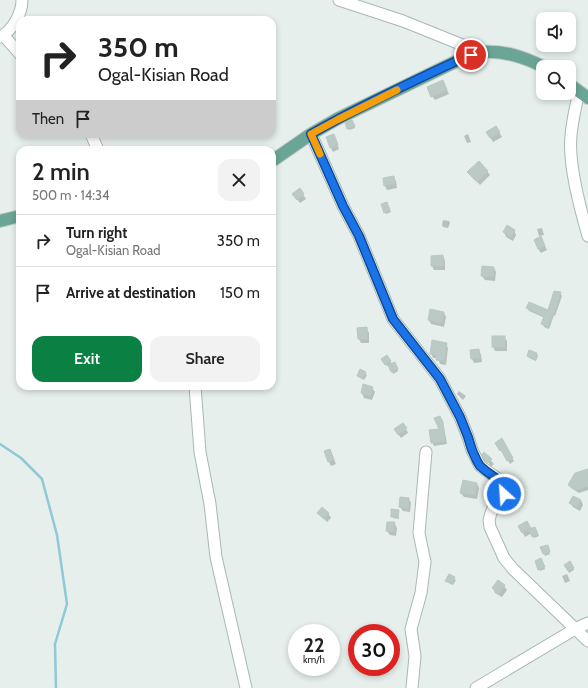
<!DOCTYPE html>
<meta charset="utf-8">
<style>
body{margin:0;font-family:Cabin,sans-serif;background:#f2f2f2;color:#222;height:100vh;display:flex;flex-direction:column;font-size:15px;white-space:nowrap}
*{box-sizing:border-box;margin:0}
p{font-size:13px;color:#767676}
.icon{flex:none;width:22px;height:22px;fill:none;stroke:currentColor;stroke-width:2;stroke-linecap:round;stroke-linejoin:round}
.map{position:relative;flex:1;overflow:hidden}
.panel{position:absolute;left:16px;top:146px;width:260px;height:244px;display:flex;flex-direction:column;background:#fff;border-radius:12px;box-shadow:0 2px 6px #0003}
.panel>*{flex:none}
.hud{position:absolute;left:16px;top:16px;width:260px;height:122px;border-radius:12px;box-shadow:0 2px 6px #0003;background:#fff;color:#222;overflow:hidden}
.buttons{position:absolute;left:536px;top:12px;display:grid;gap:8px}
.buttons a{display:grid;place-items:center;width:40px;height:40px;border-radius:8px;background:#fff;box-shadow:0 2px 6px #0003;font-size:20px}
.speed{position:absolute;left:288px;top:624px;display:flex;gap:8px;font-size:20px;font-weight:700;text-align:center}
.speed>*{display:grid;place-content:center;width:52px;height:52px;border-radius:50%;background:#fff;box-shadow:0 2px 6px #0003;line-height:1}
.speed small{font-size:10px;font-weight:400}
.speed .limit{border:6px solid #d22;background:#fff;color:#111}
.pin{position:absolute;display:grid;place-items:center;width:34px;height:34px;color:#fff;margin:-17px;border:2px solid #fff;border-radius:50%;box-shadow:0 1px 4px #0007}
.me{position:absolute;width:44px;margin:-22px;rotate:334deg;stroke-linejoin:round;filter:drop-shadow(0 0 3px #0008)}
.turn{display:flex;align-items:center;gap:14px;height:84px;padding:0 16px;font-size:18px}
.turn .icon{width:52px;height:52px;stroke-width:2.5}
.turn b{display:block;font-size:28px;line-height:34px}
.then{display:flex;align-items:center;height:38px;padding:0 16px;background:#0003;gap:8px;font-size:15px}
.round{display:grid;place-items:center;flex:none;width:42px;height:42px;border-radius:12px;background:#f2f2f2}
.summary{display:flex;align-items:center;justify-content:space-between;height:68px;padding:0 16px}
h1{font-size:24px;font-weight:600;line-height:30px}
.cta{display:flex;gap:8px;margin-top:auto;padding:8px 16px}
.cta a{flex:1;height:46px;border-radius:12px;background:#0b8043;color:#fff;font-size:16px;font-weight:600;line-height:46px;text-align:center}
.cta a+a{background:#f2f2f2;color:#222}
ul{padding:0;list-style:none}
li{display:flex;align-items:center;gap:12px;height:52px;padding:0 16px;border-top:1px solid #e0e0e0}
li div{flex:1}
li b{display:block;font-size:15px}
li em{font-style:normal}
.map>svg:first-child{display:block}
.shadow{fill:#0003}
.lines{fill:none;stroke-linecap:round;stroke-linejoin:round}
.stream{stroke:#8ec9d4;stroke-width:2.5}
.building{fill:#bbcac4;stroke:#b8c9c2}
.minor-casing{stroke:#a8b8b2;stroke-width:13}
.major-casing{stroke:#c2cac8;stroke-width:14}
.minor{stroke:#fff;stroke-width:11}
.major{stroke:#6aa596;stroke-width:12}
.route-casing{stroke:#114b97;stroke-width:10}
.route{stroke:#1a73e8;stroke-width:7}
.slow{stroke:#f59e0b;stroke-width:7}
</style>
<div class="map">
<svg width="588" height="688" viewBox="0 0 588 688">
<rect width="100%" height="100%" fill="#e6efeb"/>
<g class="shadow">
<polygon points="445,86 449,94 435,100 432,96"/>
<polygon points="353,123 355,128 349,130 346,124"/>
<polygon points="496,127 502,137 493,142 487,132"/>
<polygon points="468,134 471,142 467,143 464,136"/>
<polygon points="336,140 339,149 333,152 331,148"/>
<polygon points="487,171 490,175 480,185 468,172"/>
<polygon points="393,177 396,181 397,188 387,190 385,186"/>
<polygon points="299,189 306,199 300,203 296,198"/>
<polygon points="388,205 391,212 386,214 385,212"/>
<polygon points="443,220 449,221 450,223 448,228 443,227 442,225"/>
<polygon points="542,228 544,235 539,236 537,229"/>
<polygon points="514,230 516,235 513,241 506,237 504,232"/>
<polygon points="543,242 547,250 541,253 538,249"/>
<polygon points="443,256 445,261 445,270 434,270 432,266"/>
<polygon points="494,268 496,272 495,281 485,280 482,276"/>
<polygon points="560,293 562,296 555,316 554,315 549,329 544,327 543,324 545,318 529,311 527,308 548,311"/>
<polygon points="444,313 446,317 444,327 431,324 429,320"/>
<polygon points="366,328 369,333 369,343 361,343 359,339"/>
<polygon points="504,337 507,341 507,351 495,351 493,347"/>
<polygon points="446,344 448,348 446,365 440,364 438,358 433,358 431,353"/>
<polygon points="479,350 481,355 482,362 474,363 472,359"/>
<polygon points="537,354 538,356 536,361 529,358 528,356"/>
<polygon points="387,356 392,364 396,365 398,371 393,374 389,365 387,366 382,359"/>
<polygon points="360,370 367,375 364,380 358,375"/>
<polygon points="372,388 375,392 372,400 364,398 362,393"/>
<polygon points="459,391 466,396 463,400 457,394"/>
<polygon points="439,417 444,427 447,444 434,446 432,442 441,429"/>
<polygon points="406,429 408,433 401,438 398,434"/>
<polygon points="501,439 514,461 510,464 503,452 503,453 498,446"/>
<polygon points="330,450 336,464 331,466 329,462"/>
<polygon points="484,453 494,464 491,467 483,454"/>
<polygon points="588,469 588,490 579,493 571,488 569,485"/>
<polygon points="477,484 479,488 477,499 464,497 461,493"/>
<polygon points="409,499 411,503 410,512 403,511 400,507"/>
<polygon points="581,500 583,505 580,511 573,507 570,503"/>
<polygon points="398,511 399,519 393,518 392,516"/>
<polygon points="318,513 328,513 331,518 327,522"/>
<polygon points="394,523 397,528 396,536 390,535 387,531"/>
<polygon points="526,523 530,530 536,530 539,536 534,538 532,533 525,537 520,527"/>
<polygon points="542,548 548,548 550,554 545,556"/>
<polygon points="541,560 545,569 540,571 536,562"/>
<polygon points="570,563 574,570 569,573 565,565"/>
<polygon points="567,574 570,581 565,583 562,576"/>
<polygon points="449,575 456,580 453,585 446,581"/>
<polygon points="504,586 507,590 502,597 495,593 493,588"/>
</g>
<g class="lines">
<polyline class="stream" points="0,444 21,458 42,479 57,535 67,604 55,644 56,688"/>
</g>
<g class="building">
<polygon points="443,80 447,90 431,97 427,87"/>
<polygon points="352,120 355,126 347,129 345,123"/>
<polygon points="496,126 500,132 490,138 486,132"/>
<polygon points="334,134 338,145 330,148 326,137"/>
<polygon points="479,161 488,171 477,182 467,172"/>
<polygon points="394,176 395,184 384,186 383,178"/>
<polygon points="300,188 304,194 297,200 292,194"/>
<polygon points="387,202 390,210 384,213 381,204"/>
<polygon points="507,225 515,230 511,237 503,232"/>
<polygon points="541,236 545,246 538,249 534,240"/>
<polygon points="443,255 443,266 431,266 431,256"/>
<polygon points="482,266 494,267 493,277 481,276"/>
<polygon points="554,291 561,292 554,314 553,314 548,327 541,324 544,316 526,308 529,302 548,310"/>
<polygon points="430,309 444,312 442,323 428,320"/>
<polygon points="367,327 368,339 358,339 357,328"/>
<rect x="492" y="336" width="13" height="11"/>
<polygon points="432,340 447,343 444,361 436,360 437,355 430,354"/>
<polygon points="479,349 480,358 471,359 470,350"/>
<polygon points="529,350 537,353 535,360 527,356"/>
<polygon points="387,355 391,361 385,365 381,359"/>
<polygon points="395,362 398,369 391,372 388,365"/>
<polygon points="360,369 366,372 363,379 357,376"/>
<polygon points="363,384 373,387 370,396 361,393"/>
<polygon points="440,416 443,422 445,441 431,443 429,430 439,429 434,418"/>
<polygon points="403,423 407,428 398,435 394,429"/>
<polygon points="502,438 513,458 507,461 501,450 500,451 495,443"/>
<polygon points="330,449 334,460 328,462 324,451"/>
<polygon points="484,452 492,459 488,463 485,461 482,454"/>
<polygon points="588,469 588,486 576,490 568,485 575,473"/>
<polygon points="463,480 477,483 475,495 460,493"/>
<polygon points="573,496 581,500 577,507 569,503"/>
<polygon points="400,497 409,498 408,508 399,507"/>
<polygon points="322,507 329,513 324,519 317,513"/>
<polygon points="391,509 399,510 398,517 391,517"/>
<polygon points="527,521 531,528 522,533 518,526"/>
<polygon points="387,522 395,522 394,532 386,531"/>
<polygon points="535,527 538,534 532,537 529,529"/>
<polygon points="548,545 550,552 543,554 540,547"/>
<polygon points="541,558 545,567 538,570 535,561"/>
<polygon points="570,561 574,568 568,571 564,565"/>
<polygon points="449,574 455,577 452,584 445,581"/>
<polygon points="498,580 505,585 499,594 492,588"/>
</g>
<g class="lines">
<g class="minor-casing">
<g id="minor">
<polyline points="339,0 403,21 480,52"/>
<polyline points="4,36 20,54"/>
<path d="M0 37C12 31 22 14 22 0"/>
<path d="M579 91C576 106 572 121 571 136 568 164 580 208 588 236"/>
<polyline points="91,134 98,150"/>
<polyline points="311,134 343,206 359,236 393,319 440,379 460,417 468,437 472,450 480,466 501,481 504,485 505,490 504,495 502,500 494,507 491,513 489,520 490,527 504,558 513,569 588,641"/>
<polyline points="195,386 200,452 210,504 216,557 246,688"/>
<polyline points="412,688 415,656 411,629 421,593 425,562 419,533 426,452"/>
<polyline points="476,688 575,629 588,623"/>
</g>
</g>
<g class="major-casing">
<g id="major">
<polyline points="569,84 588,98"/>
<path d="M272 161 311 134 337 119 463 58C468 56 475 53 481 52 504 50 524 57 544 67"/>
<polyline points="0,221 20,216"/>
</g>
</g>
<use href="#minor" class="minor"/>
<use href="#major" class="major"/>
</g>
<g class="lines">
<g class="route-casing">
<path id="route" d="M471 55 463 58C411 82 360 106 311 134L343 206 359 236 393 319 440 379 460 417 468 437 472 450 477 461 480 466 486 471 500 481 505 490 504 494"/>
</g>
<use href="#route" class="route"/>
<polyline class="slow" points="320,154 311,134 337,120 397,90"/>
</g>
</svg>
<div class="buttons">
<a><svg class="icon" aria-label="sound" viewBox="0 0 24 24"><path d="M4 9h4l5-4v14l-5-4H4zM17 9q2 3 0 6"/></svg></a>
<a><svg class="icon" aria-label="search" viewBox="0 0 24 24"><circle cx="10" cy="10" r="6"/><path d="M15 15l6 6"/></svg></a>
</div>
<div class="speed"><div>22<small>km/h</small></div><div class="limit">30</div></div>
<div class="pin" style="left:471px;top:55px;background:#d93025"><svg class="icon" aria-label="arrive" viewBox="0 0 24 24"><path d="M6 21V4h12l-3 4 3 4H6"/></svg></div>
<svg class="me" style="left:504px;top:494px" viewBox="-20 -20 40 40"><circle r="17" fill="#1a73e8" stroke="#fff" stroke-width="3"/><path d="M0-11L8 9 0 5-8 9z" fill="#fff"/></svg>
<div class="hud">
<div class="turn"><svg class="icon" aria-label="right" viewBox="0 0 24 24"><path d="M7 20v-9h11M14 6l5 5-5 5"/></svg><div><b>350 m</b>Ogal-Kisian Road</div></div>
<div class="then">Then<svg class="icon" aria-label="arrive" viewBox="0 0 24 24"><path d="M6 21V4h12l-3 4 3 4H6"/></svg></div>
</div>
<section class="panel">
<div class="summary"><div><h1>2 min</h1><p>500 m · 14:34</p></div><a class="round"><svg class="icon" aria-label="close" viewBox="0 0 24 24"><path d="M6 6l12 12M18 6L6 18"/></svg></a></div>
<ul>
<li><svg class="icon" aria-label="right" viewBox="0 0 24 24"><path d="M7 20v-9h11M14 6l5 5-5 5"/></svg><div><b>Turn right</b><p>Ogal-Kisian Road</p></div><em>350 m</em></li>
<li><svg class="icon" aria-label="arrive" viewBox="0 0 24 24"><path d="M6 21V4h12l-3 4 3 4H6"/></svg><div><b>Arrive at destination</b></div><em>150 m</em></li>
</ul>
<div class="cta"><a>Exit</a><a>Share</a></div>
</section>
</div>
